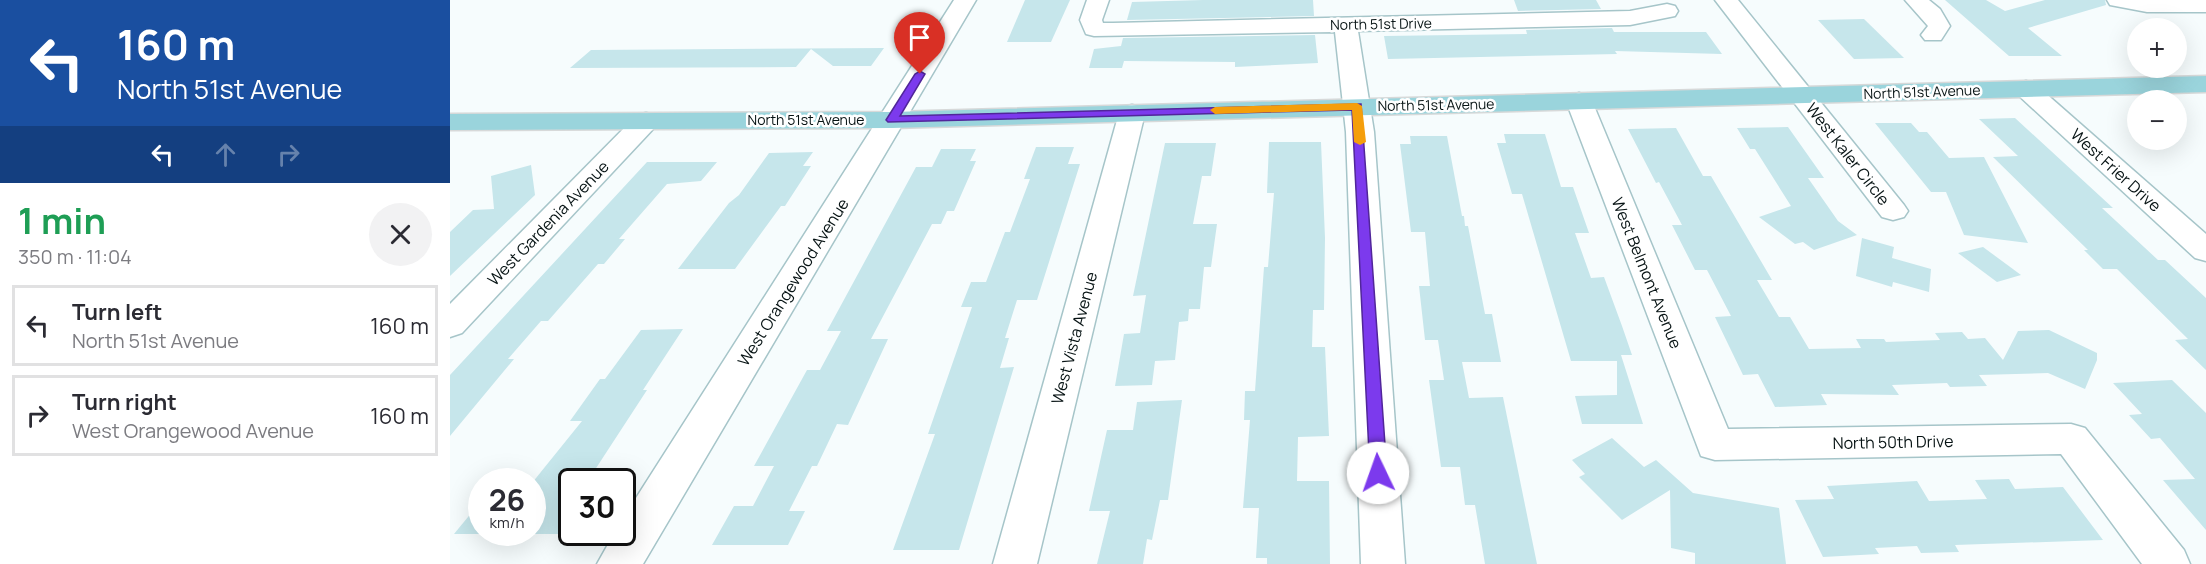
<!DOCTYPE html>
<meta charset="utf-8">
<style>
body{margin:0;font-family:Manrope,sans-serif;background:#f2f2f3;color:#2b2b33;height:100vh;display:flex;flex-direction:column;font-size:22px;white-space:nowrap}
*{box-sizing:border-box;margin:0}
p{font-size:20px;color:#7c7c81}
.icon{flex:none;width:33px;height:33px;fill:none;stroke:currentColor;stroke-width:2;stroke-linecap:round;stroke-linejoin:round}
.map{position:relative;flex:1;overflow:hidden}
.panel{display:flex;flex-direction:column;background:#fff;width:450px}
.panel>*{flex:none}
.banner{background:#1a4fa0;color:#fff;overflow:hidden}
.fabs{position:absolute;left:1677px;top:18px;display:grid;gap:12px}
.fabs a{display:grid;place-items:center;width:60px;height:60px;border-radius:50%;background:#fff;box-shadow:0 6px 24px #0002;font-size:30px}
.speed{position:absolute;left:18px;top:468px;display:flex;gap:12px;font-size:30px;font-weight:700;text-align:center}
.speed>*{display:grid;place-content:center;width:78px;height:78px;border-radius:50%;background:#fff;box-shadow:0 6px 24px #0002;line-height:1}
.speed small{font-size:15px;font-weight:400}
.speed .limit{border:3px solid #111;border-radius:9px;background:#fff;color:#111}
.pin{position:absolute;display:grid;place-items:center;width:51px;height:51px;color:#fff;margin:-62px -26px;border-radius:50% 50% 50% 0;rotate:-45deg;box-shadow:0 0 6px #0007}
.pin .icon{rotate:45deg}
.me{position:absolute;width:66px;margin:-33px;rotate:357deg;stroke-linejoin:round;filter:drop-shadow(0 0 4px #0008)}
.turn{display:flex;align-items:center;gap:21px;height:126px;padding:0 18px;font-size:27px}
.turn .icon{width:78px;height:78px;stroke-width:2.5}
.turn b{display:block;font-size:42px;line-height:51px}
.lanes{display:flex;align-items:center;height:57px;padding:0 18px;background:#0003;justify-content:center;gap:30px;direction:ltr}
.lanes .off{opacity:.35}
.round{display:grid;place-items:center;flex:none;width:63px;height:63px;border-radius:32px;background:#f2f2f3}
.overview{display:flex;align-items:center;justify-content:space-between;height:102px;padding:0 18px}
h1{font-size:36px;font-weight:700;line-height:45px;color:#1e9e55}
ul{padding:0;list-style:none}
li{display:flex;align-items:center;gap:18px;height:81px;margin:0 12px 9px;padding:0 6px;border:3px solid #e1e1e2;border-radius:0px}
li div{flex:1}
li b{display:block;font-size:22px}
li em{font-style:normal}
main{display:flex;flex:1;min-height:0}
.map>svg:first-child{display:block}
.building{fill:#c6e6eb}
.lines{fill:none;stroke-linecap:round;stroke-linejoin:round}
.minor-casing{stroke:#a6c5c9;stroke-width:3}
.major-casing{stroke:#d7d9d9;stroke-width:3}
.minor{fill:#fff;fill-rule:evenodd}
.major{fill:#9ad4dc;fill-rule:evenodd}
.route{fill:#7c3aed;stroke:#51269a;stroke-width:1.5}
.slow{fill:#f59e0b}
.labels{text-anchor:middle;stroke-width:5;stroke-linejoin:round;paint-order:stroke}
.far-street-label{font-size:14px;fill:#071314;stroke:#fff}
.street-label{font-size:16px;fill:#071314;stroke:#fff}
</style>
<main>
<section class="panel">
<div class="banner">
<div class="turn"><svg class="icon" aria-label="left" viewBox="0 0 24 24"><path d="M17 20v-9H6M10 6l-5 5 5 5"/></svg><div><b>160 m</b>North 51st Avenue</div></div>
<div class="lanes"><svg class="icon" aria-label="left" viewBox="0 0 24 24"><path d="M17 20v-9H6M10 6l-5 5 5 5"/></svg><svg class="icon off" aria-label="ahead" viewBox="0 0 24 24"><path d="M12 20V5M6 11l6-6 6 6"/></svg><svg class="icon off" aria-label="right" viewBox="0 0 24 24"><path d="M7 20v-9h11M14 6l5 5-5 5"/></svg></div>
</div>
<div class="overview"><div><h1>1 min</h1><p>350 m · 11:04</p></div><a class="round"><svg class="icon" aria-label="close" viewBox="0 0 24 24"><path d="M6 6l12 12M18 6L6 18"/></svg></a></div>
<ul>
<li><svg class="icon" aria-label="left" viewBox="0 0 24 24"><path d="M17 20v-9H6M10 6l-5 5 5 5"/></svg><div><b>Turn left</b><p>North 51st Avenue</p></div><em>160 m</em></li>
<li><svg class="icon" aria-label="right" viewBox="0 0 24 24"><path d="M7 20v-9h11M14 6l5 5-5 5"/></svg><div><b>Turn right</b><p>West Orangewood Avenue</p></div><em>160 m</em></li>
</ul>
</section>
<div class="map">
<svg width="1756" height="564" viewBox="0 0 1756 564">
<rect width="100%" height="100%" fill="#f6fcfd"/>
<g class="building">
<polygon points="575,0 620,0 601,42 557,42"/>
<polygon points="753,0 863,0 864,16 677,20 682,2"/>
<polygon points="1064,0 1146,0 1151,9 1068,11"/>
<polygon points="1495,0 1536,0 1555,11 1595,0 1655,0 1656,5 1578,28 1612,56 1559,56"/>
<polygon points="1414,19 1454,58 1404,59 1368,20"/>
<polygon points="1162,28 1164,32 1256,32 1272,54 1165,51 1167,54 938,59 934,36 1077,34 1076,30"/>
<polygon points="865,35 868,63 785,67 785,62 674,61 672,68 639,68 644,49 671,46 673,38"/>
<polygon points="434,48 421,66 383,66 361,49 346,67 120,68 141,50"/>
<polygon points="1565,118 1663,208 1652,208 1708,260 1715,260 1756,298 1756,370 1725,340 1738,339 1667,269 1653,269 1634,250 1638,250 1543,157 1568,156 1529,119"/>
<polygon points="1425,123 1461,123 1469,132 1477,132 1499,158 1534,157 1578,243 1514,235 1496,192 1481,192"/>
<polygon points="1338,127 1374,178 1358,178 1388,221 1407,235 1364,250 1353,242 1345,244 1309,217 1341,206 1305,149 1300,149 1287,128"/>
<polygon points="1226,128 1253,176 1261,176 1322,280 1307,280 1329,317 1340,317 1359,349 1411,348 1406,339 1434,339 1436,342 1490,340 1485,333 1512,332 1518,339 1535,338 1553,360 1568,331 1599,330 1647,353 1647,360 1635,389 1598,373 1529,375 1537,386 1500,387 1497,383 1442,385 1449,395 1371,394 1377,405 1325,407 1308,374 1293,375 1265,317 1281,316 1257,270 1245,270 1222,225 1232,225 1209,182 1206,183 1178,129"/>
<polygon points="1054,134 1095,134 1111,187 1123,187 1139,233 1125,233 1141,278 1154,277 1172,326 1182,355 1171,355 1193,424 1132,424 1125,396 1167,395 1167,361 1121,361 1072,194 1062,194 1047,143 1056,143"/>
<polygon points="960,136 997,136 1012,216 1014,216 1015,226 1018,226 1035,314 1042,314 1051,362 1012,362 1019,398 1053,397 1087,564 1035,564 1025,505 1015,505 1010,467 991,467 979,380 994,380 988,340 975,340 969,286 980,286 975,232 961,232 950,144 961,144"/>
<polygon points="819,142 871,142 875,238 874,310 863,310 862,347 875,347 879,436 848,437 847,481 879,481 880,564 817,564 817,558 806,558 809,508 793,508 800,420 794,420 795,391 805,391 814,267 818,267 824,193 817,193"/>
<polygon points="715,143 766,143 761,176 752,176 743,224 767,224 761,267 754,267 750,309 739,309 738,321 729,322 725,360 705,361 702,385 665,386 674,334 690,333 696,295 683,296"/>
<polygon points="586,147 624,147 618,164 630,164 587,300 567,300 555,338 559,338 550,368 564,367 509,550 443,550 485,434 478,434 522,307 511,307 521,282 536,282 555,232 560,232 580,179 574,179"/>
<polygon points="491,149 526,149 520,161 526,161 504,211 497,211 491,224 482,224 421,339 438,339 398,425 387,424 367,466 362,466 339,511 355,511 338,545 262,545 284,506 303,506 324,466 304,466 357,370 370,370 391,331 377,331 466,167 482,167"/>
<polygon points="363,152 353,166 361,166 335,206 331,206 285,269 228,269 279,203 289,195 319,153"/>
<polygon points="197,162 267,162 251,181 217,184 169,239 175,239 154,264 148,264 98,321 91,321 58,359 64,359 0,436 0,375"/>
<polygon points="81,165 85,195 0,276 0,232 23,210 44,209 41,176"/>
<polygon points="1412,238 1444,247 1442,258 1481,269 1479,292 1443,282 1442,287 1406,276"/>
<polygon points="1533,247 1571,275 1547,282 1508,253"/>
<polygon points="233,329 193,390 197,390 137,482 122,482 122,516 109,534 82,534 82,483 132,421 120,421 150,379 155,379 191,330"/>
<polygon points="1722,380 1756,413 1756,530 1713,480 1745,479 1710,438 1701,439 1679,415 1692,414 1663,383"/>
<polygon points="732,400 718,500 710,500 702,540 697,539 693,564 647,564 660,511 639,511 657,430 683,430 687,402"/>
<polygon points="1162,438 1194,467 1206,460 1243,493 1329,508 1336,564 1245,564 1245,553 1221,548 1220,490 1172,520 1129,477 1135,474 1122,460"/>
<polygon points="1559,479 1565,489 1613,487 1653,540 1505,545 1509,552 1471,553 1467,546 1425,548 1429,554 1373,557 1345,500 1384,499 1377,486 1467,481 1479,501 1537,499 1525,480"/>
<polygon points="32,500 32,534 4,534"/>
</g>
<g class="lines">
<g class="minor-casing">
<g id="minor">
<polygon points="504,0 526,0 193,564 147,564 165,532 172,532 172,520"/>
<polygon points="637,0 659,0 652,20 653,23 663,23 1180,11 1217,4 1225,6 1228,11 1225,16 1180,25 908,31 924,132 955,564 911,564 896,132 885,32 644,36 636,34 630,20"/>
<polygon points="1265,0 1288,0 1454,205 1458,211 1454,217 1443,220 1432,217"/>
<polygon points="1455,0 1479,0 1490,9 1500,26 1491,40 1475,40 1471,35 1478,26"/>
<polygon points="1657,0 1756,0 1756,12 1697,12 1660,5"/>
<polygon points="1576,81 1585,84 1756,234 1756,261 1745,258 1567,94 1563,89 1567,84"/>
<polygon points="1129,93 1138,96 1142,101 1278,429 1621,424 1635,428 1734,550 1740,564 1692,564 1611,454 1265,460 1251,456 1116,101 1120,96"/>
<polygon points="682,105 691,107 695,113 587,564 543,564 669,113 673,107"/>
<polygon points="196,113 205,115 209,121 205,127 12,333 0,337 0,304 187,115"/>
</g>
</g>
<g class="major-casing">
<polygon id="major" points="1756,76 1756,92 442,128 0,130 0,114 442,112"/>
</g>
<use href="#minor" class="minor"/>
<use href="#major" class="major"/>
</g>
<polygon class="route" points="470,71 475,74 450,116 911,104 937,473 934,478 923,478 920,473 902,110 438,122 436,120 465,74"/>
<polygon class="slow" points="907,103 912,106 916,142 910,145 904,142 902,110 765,114 760,110 765,107"/>
<g class="labels">
<g class="far-street-label">
<text transform="translate(931 24) rotate(-1)" y="5">North 51st Drive</text>
<text transform="translate(1472 92) rotate(-2)" y="5">North 51st Avenue</text>
<text transform="translate(986 105) rotate(-1)" y="5">North 51st Avenue</text>
<text x="356" y="125">North 51st Avenue</text>
</g>
<g class="street-label">
<text transform="translate(1398 154) rotate(52)" y="6">West Kaler Circle</text>
<text transform="translate(1666 170) rotate(42)" y="6">West Frier Drive</text>
<text transform="translate(98 223) rotate(-46)" y="6">West Gardenia Avenue</text>
<text transform="translate(1197 273) rotate(68)" y="6">West Belmont Avenue</text>
<text transform="translate(343 282) rotate(-58)" y="6">West Orangewood Avenue</text>
<text transform="translate(624 338) rotate(-75)" y="6">West Vista Avenue</text>
<text transform="translate(1443 442) rotate(-1)" y="6">North 50th Drive</text>
</g>
</g>
</svg>
<div class="fabs">
<a>+</a>
<a>−</a>
</div>
<div class="speed"><div>26<small>km/h</small></div><div class="limit">30</div></div>
<div class="pin" style="left:470px;top:74px;background:#d93025"><svg class="icon" aria-label="arrive" viewBox="0 0 24 24"><path d="M6 21V4h12l-3 4 3 4H6"/></svg></div>
<svg class="me" style="left:928px;top:473px" viewBox="-20 -20 40 40"><circle r="19" fill="#fff"/><path d="M0-13L10 11 0 6-10 11z" fill="#7c3aed"/></svg>
</div>
</main>
